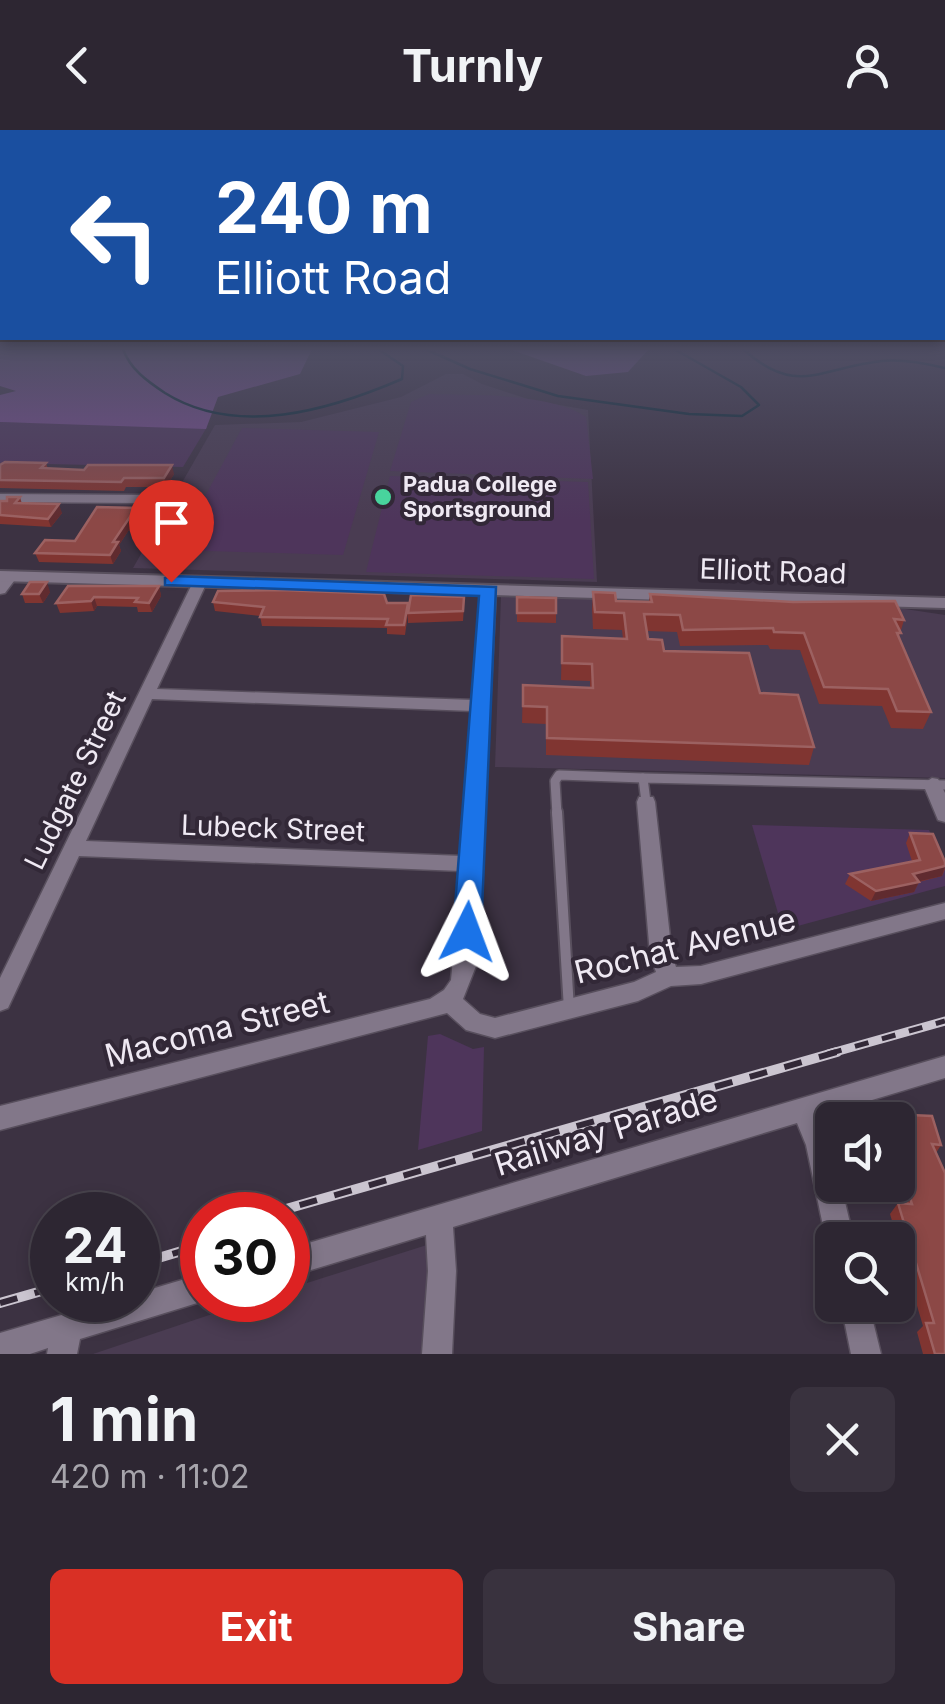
<!DOCTYPE html>
<meta charset="utf-8">
<style>
body{margin:0;font-family:Inter,sans-serif;background:#39323e;color:#f1f3f6;height:100vh;display:flex;flex-direction:column;font-size:38px;white-space:nowrap}
*{box-sizing:border-box;margin:0}
p{font-size:32px;color:#a7a5ac}
.icon{flex:none;width:55px;height:55px;fill:none;stroke:currentColor;stroke-width:2;stroke-linecap:round;stroke-linejoin:round}
.map{position:relative;height:1224px;overflow:hidden}
.details{display:flex;flex-direction:column;background:#2d2632;flex:1}
.details>*{flex:none}
.guide{position:absolute;left:0px;top:0px;width:945px;height:210px;box-shadow:0 5px 15px #0003,0 0 0 2px #48434d;background:#1a4fa0;color:#fff;overflow:hidden}
.controls{position:absolute;left:815px;top:972px;display:grid;gap:20px}
.controls a{display:grid;place-items:center;width:100px;height:100px;border-radius:15px;background:#2d2632;box-shadow:0 5px 15px #0003,0 0 0 2px #48434d;font-size:50px}
.speed{position:absolute;left:30px;top:1062px;display:flex;gap:20px;font-size:50px;font-weight:700;text-align:center}
.speed>*{display:grid;place-content:center;width:130px;height:130px;border-radius:50%;background:#2d2632;box-shadow:0 5px 15px #0003,0 0 0 2px #48434d;line-height:1}
.speed small{font-size:25px;font-weight:400}
.speed .limit{border:15px solid #d22;background:#fff;color:#111}
.pin{position:absolute;display:grid;place-items:center;width:85px;height:85px;color:#fff;margin:-102px -42px;border-radius:50% 50% 50% 0;rotate:-45deg;box-shadow:0 0 10px #0007}
.pin .icon{rotate:45deg}
.me{position:absolute;width:110px;margin:-55px;rotate:3deg;stroke-linejoin:round;filter:drop-shadow(0 0 8px #0008)}
.turn{display:flex;align-items:center;gap:35px;height:210px;padding:0 50px;font-size:45px}
.turn .icon{width:130px;height:130px;stroke-width:2.5}
.turn b{display:block;font-size:70px;line-height:85px}
.round{display:grid;place-items:center;flex:none;width:105px;height:105px;border-radius:15px;background:#39323e}
.summary{display:flex;align-items:center;justify-content:space-between;height:170px;padding:0 50px}
h1{font-size:60px;font-weight:700;line-height:75px}
.cta{display:flex;gap:20px;margin-top:auto;padding:20px 50px}
.cta a{flex:1;height:115px;border-radius:15px;background:#d93025;color:#fff;font-size:40px;font-weight:700;line-height:115px;text-align:center}
.cta a+a{background:#39323e;color:#f1f3f6}
header{display:flex;justify-content:space-between;align-items:center;height:130px;padding:0 50px;background:#2d2632;font-size:45px;font-weight:700}
.map>svg:first-child{display:block}
.built{fill:#4a3c52}
.green{fill:#4e355b}
.forest{fill:#7a4d91}
.lines{fill:none;stroke-linecap:round;stroke-linejoin:round}
.stream{stroke:#012732;stroke-width:2.5}
.service-far1-casing{stroke:#584f5d;stroke-width:12}
.service-casing{stroke:#584f5d;stroke-width:14}
.minor-casing{stroke:#584f5d;stroke-width:3}
.tertiary-casing{stroke:#584f5d;stroke-width:4}
.service-far1{stroke:#827789;stroke-width:9}
.service{stroke:#827789;stroke-width:10}
.minor{fill:#827789;fill-rule:evenodd}
.tertiary{fill:#827789;fill-rule:evenodd}
.rail-far1-casing{stroke:#cbc5d0;stroke-width:9}
.rail-casing{stroke:#cbc5d0;stroke-width:10}
.rail-far1{stroke:#322837;stroke-width:5;stroke-dasharray:14;stroke-linecap:butt}
.rail{stroke:#322837;stroke-width:6;stroke-dasharray:18;stroke-linecap:butt}
.wall{fill:#803531}
.shaded-wall{fill:#602b2f}
.building{fill:#8c4846;stroke:#9c6161;stroke-width:2.5}
.route{fill:#1a73e8;stroke:#114b97;stroke-width:2.5}
.poi-dot{fill:#48d49d;stroke:#322837;stroke-width:4}
.labels{text-anchor:middle;stroke-width:8;stroke-linejoin:round;paint-order:stroke}
.far-poi-label{font-size:22px;font-weight:bold;fill:#efe9f3;stroke:#322837;text-anchor:start}
.street-label{font-size:28px;fill:#efe9f3;stroke:#322837}
.near-street-label{font-size:32px;fill:#efe9f3;stroke:#322837}
</style>
<header><svg class="icon" aria-label="back" viewBox="0 0 24 24"><path d="M15 5l-7 7 7 7"/></svg>Turnly<svg class="icon" aria-label="person" viewBox="0 0 24 24"><circle cx="12" cy="8" r="4"/><path d="M4 21q1-7 8-7t8 7"/></svg></header>
<div class="map">
<svg width="945" height="1224" viewBox="0 0 945 1224">
<rect width="100%" height="100%" fill="#3c3242"/>
<g class="built">
<polygon points="446,244 463,244 482,254 531,270 588,280 597,452 133,438 215,295 301,292 401,267"/>
<polygon points="501,467 892,477 945,485 945,648 495,637"/>
<polygon points="430,1114 421,1224 93,1224 254,1170 288,1170 288,1159"/>
</g>
<g class="green">
<path d="M429 264C472 265 551 263 586 287L593 349 390 341 411 272Z"/>
<polygon points="0,292 207,297 183,337 0,333"/>
<polygon points="242,298 379,302 343,425 176,420"/>
<polygon points="390,346 588,352 594,449 366,442"/>
<polygon points="752,695 929,700 945,739 945,756 783,800"/>
<polygon points="440,904 473,919 484,917 482,1001 418,1020 428,906"/>
</g>
<g class="forest">
<polygon points="0,219 312,219 300,244 218,267 206,299 0,292 0,265 16,261 0,256"/>
<polygon points="509,219 649,219 628,242 586,246"/>
</g>
<g class="lines">
<g class="stream">
<path d="M123 219C130 239 147 251 165 263 237 308 330 280 402 249L403 236 378 219"/>
<polyline points="425,219 470,239 558,266 689,284 742,286 759,275 741,257 674,219"/>
<path d="M743 219C797 268 821 237 882 231 903 229 924 233 945 238"/>
</g>
<g class="service-far1-casing">
<g id="service-far1">
<polyline points="646,672 643,648 945,655"/>
<polyline points="557,685 555,651 559,645 643,648"/>
</g>
</g>
<g class="service-casing">
<polyline id="service" points="557,682 569,879"/>
</g>
<g class="minor-casing">
<g id="minor">
<polygon points="0,364 144,365 150,369 144,373 0,372"/>
<polygon points="10,443 17,447 5,463 0,464 0,450"/>
<path d="M200 448 207 452 157 559 474 570 482 461 489 457 496 461 476 836 463 869 480 884 495 888 634 852 656 842 650 825 637 672 639 667H653L655 672 672 825 676 837 701 836 945 773V789L701 854 671 856 638 871 495 908 466 900 447 883 0 1000V976L430 869 444 860 451 850 461 741 79 726 8 878 0 881V848L193 452ZM152 569 473 581 462 726 86 711Z"/>
<polygon points="932,648 938,649 945,663 945,692 938,690 923,654"/>
<polygon points="945,926 945,948 819,986 832,1018 832,1055 841,1055 854,1110 832,1110 832,1121 826,1110 806,1015 797,993 453,1097 456,1141 452,1224 422,1224 428,1141 426,1105 288,1147 288,1119"/>
<polygon points="202,1144 202,1170 207,1170 80,1209 77,1224 47,1224 48,1218 30,1224 0,1224 0,1203 113,1170 138,1170 138,1163"/>
<polygon points="841,1175 869,1175 881,1224 851,1224"/>
</g>
</g>
<g class="tertiary-casing">
<polygon id="tertiary" points="0,441 945,468 945,478 0,451"/>
</g>
<use href="#service-far1" class="service-far1"/>
<use href="#service" class="service"/>
<use href="#minor" class="minor"/>
<use href="#tertiary" class="tertiary"/>
<g class="rail-far1-casing">
<polyline id="rail-far1" points="828,924 945,891"/>
</g>
<g class="rail-casing">
<g id="rail">
<polyline points="265,1085 837,922"/>
<polyline points="138,1134 202,1115"/>
<polyline points="0,1173 52,1158"/>
</g>
</g>
<use href="#rail-far1" class="rail-far1"/>
<use href="#rail" class="rail"/>
</g>
<g class="wall">
<polygon points="46,333 48,339 174,344 166,357 126,357 124,361 0,358 0,335"/>
<polygon points="20,367 22,374 62,383 51,397 0,394 0,371 7,371"/>
<polygon points="136,378 138,386 119,415 121,421 113,434 39,432 35,423 75,411"/>
<polygon points="159,456 161,466 152,482 138,482 137,477 97,476 94,481 60,483 56,473"/>
<polygon points="50,462 43,473 25,473 22,464"/>
<polygon points="593,462 616,471 649,472 650,464 904,490 899,507 931,582 923,599 891,598 882,576 819,574 800,520 770,519 768,515 680,516 677,502 647,501 648,509 664,521 760,563 814,617 809,635 546,625 546,594 522,593 523,555 590,558 590,551 561,550 562,506 623,509 622,500 593,499 592,479"/>
<polygon points="517,467 556,483 556,493 517,492"/>
<polygon points="213,472 387,473 408,482 464,476 463,491 408,493 408,484 405,505 387,504 387,498 262,496 260,486 215,481"/>
<polygon points="910,703 945,739 942,746 919,752 914,762 871,771 845,754 850,744 912,731 906,713"/>
<polygon points="895,976 911,985 941,1015 936,1023 945,1224 923,1224 917,1202 923,1196 890,1084 898,1073 901,1074 895,1055 898,1055 898,990 884,990 889,982 891,982"/>
</g>
<g class="shaded-wall">
<polygon points="172,335 174,344 166,357 164,348"/>
<polygon points="59,374 62,383 51,397 48,389"/>
<polygon points="136,378 138,386 119,415 121,421 113,434 110,425 113,412"/>
<polygon points="47,452 50,462 43,473 39,464"/>
<polygon points="159,456 161,466 152,482 149,473"/>
<polygon points="94,467 97,476 94,481 91,471"/>
<polygon points="945,736 942,746 916,752 919,752 914,762 871,771 876,761 913,744"/>
</g>
<g class="building">
<polygon points="5,332 46,333 41,338 84,340 88,335 172,335 164,348 124,348 121,352 0,350 0,335"/>
<polygon points="7,367 20,367 15,373 59,374 48,389 0,385 0,371 7,371"/>
<polygon points="97,377 136,378 113,412 118,412 110,425 35,423 45,410 75,411"/>
<polygon points="30,452 47,452 39,464 22,464"/>
<polygon points="68,456 159,456 149,473 135,472 138,468 94,467 91,471 56,473"/>
<polygon points="281,460 384,464 387,473 408,473 404,495 386,495 388,489 260,487 264,477 213,472 218,461"/>
<polygon points="593,462 615,463 616,471 652,472 650,464 793,472 895,471 904,490 894,489 901,503 897,503 931,582 897,581 888,559 824,557 804,503 774,502 773,498 683,500 680,485 644,484 648,509 662,510 664,521 749,523 760,563 798,565 814,617 547,608 547,577 523,576 523,555 593,558 592,534 562,533 562,506 627,509 624,483 595,482"/>
<polygon points="411,465 464,467 463,481 408,483"/>
<polygon points="517,467 556,468 556,483 517,483"/>
<polygon points="910,703 933,704 945,732 945,736 913,744 919,752 876,761 850,744 920,730"/>
<polygon points="895,976 909,977 911,985 932,986 941,1015 932,1014 945,1043 945,1224 935,1224 926,1193 934,1193 898,1073 912,1074 899,1033 903,1034 898,1015 898,990 891,990 889,982 897,983"/>
</g>
<linearGradient id="sky" x2="0" y2="1"><stop stop-color="#211c24"/><stop offset="0.56" stop-color="#504f65"/><stop offset="1" stop-color="#504f65" stop-opacity="0"/></linearGradient>
<rect width="945" height="390" fill="url(#sky)"/>
<polygon class="route" points="171,446 496,457 481,802 477,810 467,813 457,810 453,802 479,466 165,455 165,448"/>
<circle class="poi-dot" cx="383" cy="367" r="10"/>
<g class="labels">
<g class="far-poi-label">
<text x="403" y="362">Padua College<tspan x="403" dy="25">Sportsground</tspan></text>
</g>
<g class="street-label">
<text transform="translate(773 441) rotate(2)" y="10">Elliott Road</text>
<text transform="translate(75 650) rotate(-64)" y="10">Ludgate Street</text>
<text transform="translate(273 698) rotate(2)" y="10">Lubeck Street</text>
</g>
<g class="near-street-label">
<text transform="translate(685 816) rotate(-14)" y="11">Rochat Avenue</text>
<text transform="translate(217 899) rotate(-14)" y="11">Macoma Street</text>
<text transform="translate(606 1002) rotate(-17)" y="11">Railway Parade</text>
</g>
</g>
</svg>
<div class="controls">
<a><svg class="icon" aria-label="sound" viewBox="0 0 24 24"><path d="M4 9h4l5-4v14l-5-4H4zM17 9q2 3 0 6"/></svg></a>
<a><svg class="icon" aria-label="search" viewBox="0 0 24 24"><circle cx="10" cy="10" r="6"/><path d="M15 15l6 6"/></svg></a>
</div>
<div class="speed"><div>24<small>km/h</small></div><div class="limit">30</div></div>
<div class="pin" style="left:171px;top:452px;background:#d93025"><svg class="icon" aria-label="arrive" viewBox="0 0 24 24"><path d="M6 21V4h12l-3 4 3 4H6"/></svg></div>
<svg class="me" style="left:467px;top:802px" viewBox="-20 -20 40 40"><path d="M0-17L14 15 0 8-14 15z" fill="#1a73e8" stroke="#fff" stroke-width="4"/></svg>
<div class="guide">
<div class="turn"><svg class="icon" aria-label="left" viewBox="0 0 24 24"><path d="M17 20v-9H6M10 6l-5 5 5 5"/></svg><div><b>240 m</b>Elliott Road</div></div>
</div>
</div>
<section class="details">
<div class="summary"><div><h1>1 min</h1><p>420 m · 11:02</p></div><a class="round"><svg class="icon" aria-label="close" viewBox="0 0 24 24"><path d="M6 6l12 12M18 6L6 18"/></svg></a></div>
<div class="cta"><a>Exit</a><a>Share</a></div>
</section>
